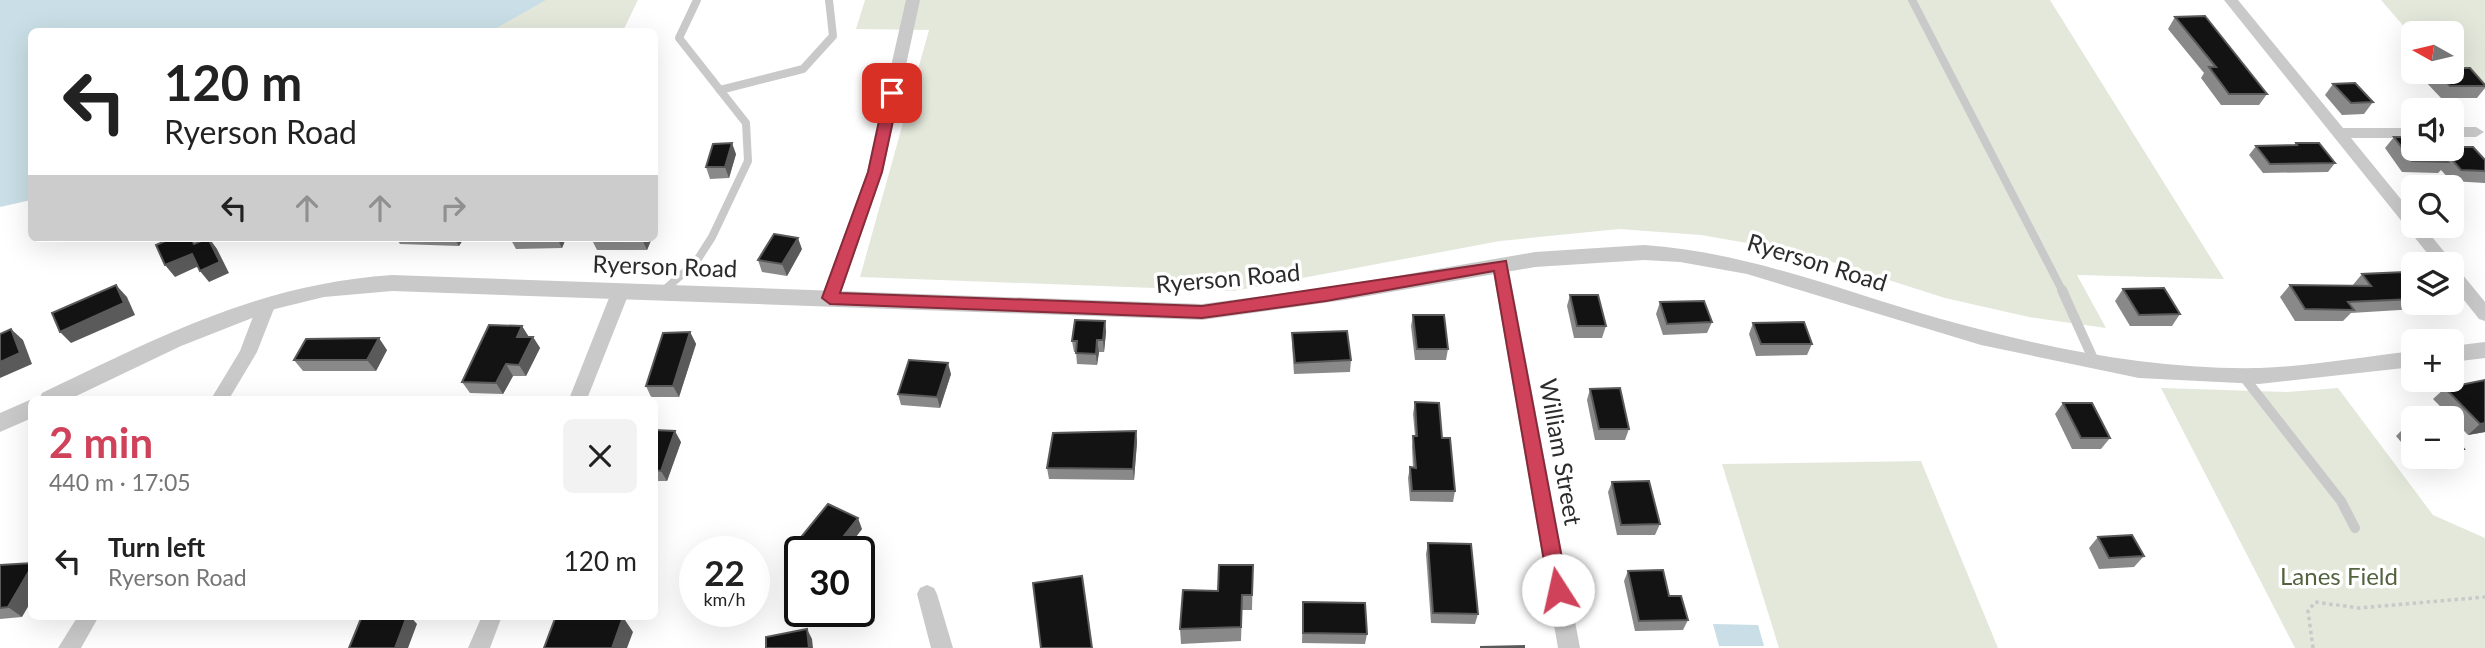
<!DOCTYPE html>
<meta charset="utf-8">
<style>
body{margin:0;font-family:Lato,sans-serif;background:#f2f2f2;color:#222;height:100vh;display:flex;flex-direction:column;font-size:26px;white-space:nowrap}
*{box-sizing:border-box;margin:0}
p{font-size:23px;color:#767676}
.icon{flex:none;width:38px;height:38px;fill:none;stroke:currentColor;stroke-width:2;stroke-linecap:round;stroke-linejoin:round}
.map{position:relative;flex:1;overflow:hidden}
.sheet{position:absolute;left:28px;top:396px;width:630px;height:224px;display:flex;flex-direction:column;background:#fff;border-radius:10px;box-shadow:0 7px 28px #0002}
.sheet>*{flex:none}
.guide{position:absolute;left:28px;top:28px;width:630px;height:214px;border-radius:10px;box-shadow:0 7px 28px #0002;background:#fff;color:#222;overflow:hidden}
.needle{width:46px;rotate:278deg}
.controls{position:absolute;left:2401px;top:21px;display:grid;gap:14px}
.controls a{display:grid;place-items:center;width:63px;height:63px;border-radius:10px;background:#fff;box-shadow:0 7px 28px #0002;font-size:35px}
.speed{position:absolute;left:679px;top:536px;display:flex;gap:14px;font-size:35px;font-weight:700;text-align:center}
.speed>*{display:grid;place-content:center;width:91px;height:91px;border-radius:50%;background:#fff;box-shadow:0 7px 28px #0002;line-height:1}
.speed small{font-size:18px;font-weight:400}
.speed .limit{border:4px solid #111;border-radius:10px;background:#fff;color:#111}
.pin{position:absolute;display:grid;place-items:center;width:60px;height:60px;color:#fff;margin:-30px;border-radius:14px;box-shadow:0 4px 10px #0006}
.me{position:absolute;width:77px;margin:-38px;rotate:350deg;stroke-linejoin:round;filter:drop-shadow(0 0 5px #0008)}
.turn{display:flex;align-items:center;gap:24px;height:147px;padding:0 21px;font-size:32px}
.turn .icon{width:91px;height:91px;stroke-width:2.5}
.turn b{display:block;font-size:49px;line-height:60px}
.lanes{display:flex;align-items:center;height:66px;padding:0 21px;background:#0003;justify-content:center;gap:35px;direction:ltr}
.lanes .off{opacity:.35}
.round{display:grid;place-items:center;flex:none;width:74px;height:74px;border-radius:10px;background:#f2f2f2}
.headline{display:flex;align-items:center;justify-content:space-between;height:119px;padding:0 21px}
h1{font-size:42px;font-weight:700;line-height:52px;color:#cf425a}
ul{padding:0;list-style:none}
li{display:flex;align-items:center;gap:21px;height:91px;padding:0 21px}
li div{flex:1}
li b{display:block;font-size:26px}
li em{font-style:normal}
.map>svg:first-child{display:block}
.green{fill:#e3e8db}
.water{fill:#c9dee6}
.lines{fill:none;stroke-linecap:round;stroke-linejoin:round}
.path{stroke:#c9c9c9;stroke-width:3.5;stroke-dasharray:3.5 3.5;stroke-linecap:butt}
.service-far1{stroke:#c9c9c9;stroke-width:8}
.service{stroke:#c9c9c9;stroke-width:10}
.minor{fill:#c9c9c9;fill-rule:evenodd}
.tertiary{fill:#c9c9c9;fill-rule:evenodd}
.wall{fill:#898989}
.shaded-wall{fill:#5a5a5a}
.building{fill:#131313;stroke:#5a5a5a;stroke-width:2}
.route{fill:#cf425a;stroke:#872b3a;stroke-width:2}
.labels{text-anchor:middle;stroke-width:7;stroke-linejoin:round;paint-order:stroke}
.street-label{font-size:24px;fill:#2c2c2c;stroke:#fff}
.park-label{font-size:24px;fill:#53623f;stroke:#fff}
</style>
<div class="map">
<svg width="2485" height="648" viewBox="0 0 2485 648">
<rect width="100%" height="100%" fill="#fff"/>
<g class="green">
<polygon points="511,0 638,0 623,31 486,32"/>
<polygon points="865,0 2050,0 2224,279 2077,275 2106,328 2029,317 1945,298 1804,253 1701,235 1619,229 1500,241 1233,291 860,277 929,30 856,29"/>
<polygon points="2381,0 2485,0 2485,90 2452,52 2452,33 2413,33 2413,37"/>
<polygon points="2161,388 2287,392 2338,388 2433,515 2485,538 2485,648 2295,648"/>
<polygon points="1921,461 1998,648 1779,648 1722,464"/>
</g>
<g class="water">
<polygon points="0,0 546,0 491,31 32,32 31,200 0,207"/>
<polygon points="1713,624 1758,625 1764,646 1719,646"/>
</g>
<g class="lines">
<polyline class="path" points="2313,648 2308,611 2315,602 2359,608 2485,597"/>
<g class="service-far1">
<polyline points="1912,0 2063,292"/>
<polyline points="720,90 803,69 833,36 829,0"/>
<polyline points="662,292 696,262 712,237 748,161 746,123 679,38 697,0"/>
</g>
<g class="service">
<polyline points="2062,290 2095,363"/>
<polyline points="660,293 664,290"/>
<polyline points="2243,376 2341,501 2355,528"/>
</g>
<g class="minor">
<polygon points="906,0 920,0 883,172 839,298 830,304 821,298 867,172"/>
<polygon points="2224,0 2238,0 2343,128 2413,128 2413,138 2351,138 2413,214 2413,226 2423,226 2451,260 2453,264 2452,267 2458,269 2485,302 2485,321 2479,319 2452,285 2452,264 2436,264"/>
<polygon points="2452,127 2476,127 2484,132 2476,137 2452,137"/>
<polygon points="1500,259 1508,265 1580,648 1558,648 1492,265"/>
<polygon points="620,287 629,293 587,399 569,399 611,293"/>
<polygon points="266,300 275,306 257,352 229,399 211,399 240,351 257,306"/>
<polygon points="927,585 934,588 937,594 953,648 931,648 917,594 920,588"/>
<polygon points="78,616 99,616 81,648 58,648"/>
<polygon points="482,616 502,616 490,648 468,648"/>
</g>
<g class="tertiary">
<path d="M1644 245C1748 252 1841 291 1941 319 2045 348 2152 370 2260 368 2311 366 2362 357 2413 351V367L2259 384 2139 378 1981 345 1747 274 1680 262 1644 260 1535 267 1345 300 1202 320 392 291 324 297 275 309 181 346 70 399H39L42 393C160 337 259 284 392 275L1202 304 1345 285 1535 252Z"/>
<polygon points="2485,342 2485,358 2452,362 2452,346"/>
<polygon points="32,399 32,418 0,432 0,413"/>
</g>
</g>
<g class="wall">
<polygon points="2175,17 2267,94 2259,105 2221,105 2201,78 2204,73 2168,29"/>
<polygon points="2431,72 2452,72 2485,85 2485,88 2477,98 2441,98 2424,80"/>
<polygon points="2333,84 2373,102 2364,114 2342,115 2325,95"/>
<polygon points="2394,137 2440,150 2441,149 2452,149 2485,160 2485,183 2451,181 2441,170 2438,173 2402,172 2385,148"/>
<polygon points="2296,143 2335,163 2328,172 2263,173 2249,155 2256,146 2294,145"/>
<polygon points="736,154 729,178 710,179 706,167"/>
<polygon points="396,238 464,238 459,246 400,244"/>
<polygon points="510,238 566,238 562,248 516,249"/>
<polygon points="591,238 652,238 647,250 597,250"/>
<polygon points="802,249 787,276 762,272 758,260"/>
<polygon points="2362,274 2413,282 2413,303 2422,303 2416,309 2351,313 2343,321 2295,321 2280,297 2290,285 2352,286"/>
<polygon points="2123,289 2180,314 2172,326 2130,326 2115,301"/>
<polygon points="1570,295 1606,326 1602,338 1574,338 1567,306"/>
<polygon points="1660,302 1712,322 1707,333 1663,335 1656,314"/>
<polygon points="1413,315 1448,349 1446,360 1415,360 1411,326"/>
<polygon points="1105,321 1106,332 1104,352 1099,352 1097,365 1077,364 1076,352 1074,352 1072,341"/>
<polygon points="1753,323 1812,344 1807,355 1756,356 1749,334"/>
<polygon points="522,326 528,337 533,337 540,348 526,376 513,376 503,394 470,393 462,382"/>
<polygon points="690,332 696,344 679,397 651,397 646,386"/>
<polygon points="1292,333 1351,360 1350,372 1294,374 1292,345"/>
<polygon points="387,350 376,371 303,371 294,360"/>
<polygon points="951,374 940,408 901,405 898,394"/>
<polygon points="2485,380 2485,432 2468,435 2433,399 2445,388"/>
<polygon points="1590,389 1629,429 1625,440 1595,440 1587,400"/>
<polygon points="1415,402 1442,438 1455,491 1453,502 1410,501 1408,478 1410,467 1413,468 1412,447 1413,436 1415,436 1413,414"/>
<polygon points="2063,403 2110,438 2101,449 2072,449 2055,414"/>
<polygon points="2413,424 2413,456 2396,436 2407,425"/>
<polygon points="654,430 681,442 667,481 654,481"/>
<polygon points="1136,431 1137,442 1134,480 1049,479 1047,468"/>
<polygon points="2452,435 2464,449 2452,460 2420,464 2414,457 2452,457"/>
<polygon points="1612,482 1660,524 1655,535 1617,535 1608,492"/>
<polygon points="862,529 845,551 800,551 800,559 798,558 793,547"/>
<polygon points="2098,537 2144,556 2134,567 2099,569 2089,548"/>
<polygon points="1428,543 1478,614 1475,624 1431,623 1426,554"/>
<polygon points="0,565 22,617 0,619"/>
<polygon points="1253,565 1252,610 1242,610 1241,641 1181,644 1180,629"/>
<polygon points="1628,571 1669,596 1688,620 1683,630 1635,631 1624,581"/>
<polygon points="1303,602 1367,634 1365,644 1302,643"/>
</g>
<g class="shaded-wall">
<polygon points="732,143 736,154 729,178 725,167"/>
<polygon points="654,216 658,223 654,231"/>
<polygon points="209,238 217,249 229,273 209,282 200,271"/>
<polygon points="454,238 464,238 459,246"/>
<polygon points="557,238 566,238 562,248"/>
<polygon points="642,238 652,238 647,250 642,239"/>
<polygon points="798,238 802,249 787,276 782,264"/>
<polygon points="192,254 201,265 175,277 165,265"/>
<polygon points="116,285 127,297 135,315 71,343 60,332"/>
<polygon points="1105,321 1106,332 1104,352 1103,340"/>
<polygon points="522,326 529,337 517,337"/>
<polygon points="11,329 23,340 32,364 0,378 0,362"/>
<polygon points="690,332 696,344 679,397 673,386"/>
<polygon points="533,337 540,348 526,376 519,365"/>
<polygon points="379,338 387,350 376,371 367,360"/>
<polygon points="1097,340 1099,352 1097,365 1096,354"/>
<polygon points="948,363 951,374 940,408 937,397"/>
<polygon points="506,364 513,376 503,394 496,383"/>
<polygon points="2485,423 2485,432 2468,435 2480,424"/>
<polygon points="675,431 681,442 667,481 661,471"/>
<polygon points="1136,431 1137,442 1134,480 1133,469"/>
<polygon points="858,518 862,529 845,551 832,551"/>
<polygon points="32,566 32,600 22,617 8,607"/>
<polygon points="407,616 410,616 417,624 408,648 395,648"/>
<polygon points="623,617 633,632 627,648 612,648"/>
<polygon points="807,629 812,639 813,648 809,648"/>
</g>
<g class="building">
<polygon points="2205,16 2267,94 2229,94 2209,67 2216,67 2175,17"/>
<polygon points="2452,68 2470,68 2485,85 2485,86 2450,86 2437,72 2452,72"/>
<polygon points="2355,83 2373,102 2351,103 2333,84"/>
<polygon points="2394,137 2413,137 2413,149 2438,149 2448,162 2412,161"/>
<polygon points="732,143 725,167 706,167 713,144"/>
<polygon points="2296,143 2319,143 2335,163 2270,164 2256,146 2297,145"/>
<polygon points="2452,147 2473,147 2485,160 2485,171 2461,170 2443,149 2452,149"/>
<polygon points="774,234 798,238 782,264 758,260"/>
<polygon points="172,238 191,238 194,244 208,238 220,262 200,271 192,254 165,265 156,245"/>
<polygon points="591,238 642,238 642,239"/>
<polygon points="2405,272 2413,282 2413,299 2348,302 2354,310 2305,309 2290,285 2371,286 2362,274"/>
<polygon points="116,285 124,303 60,332 52,313"/>
<polygon points="2164,288 2180,314 2139,315 2123,289"/>
<polygon points="1570,295 1598,295 1606,326 1577,326"/>
<polygon points="1704,301 1712,322 1667,324 1660,302"/>
<polygon points="1413,315 1444,315 1448,349 1417,349"/>
<polygon points="1075,320 1105,321 1103,340 1097,340 1096,354 1076,353 1077,341 1072,341"/>
<polygon points="1804,322 1812,344 1761,344 1753,323"/>
<polygon points="489,325 522,326 517,337 533,337 519,365 506,364 496,383 462,382"/>
<polygon points="11,329 20,353 0,362 0,334"/>
<polygon points="1347,331 1351,360 1295,363 1292,333"/>
<polygon points="690,332 673,386 646,386 663,333"/>
<polygon points="379,338 367,360 294,360 306,339"/>
<polygon points="909,360 948,363 937,397 898,394"/>
<polygon points="2485,380 2485,423 2480,424 2445,388"/>
<polygon points="1620,388 1629,429 1599,429 1590,389"/>
<polygon points="1415,402 1439,403 1442,438 1450,438 1455,491 1412,491 1410,467 1416,468 1413,436 1417,436"/>
<polygon points="2063,403 2092,403 2110,438 2081,438"/>
<polygon points="2413,424 2413,432 2407,425"/>
<polygon points="654,430 675,431 661,471 654,470"/>
<polygon points="1136,431 1133,469 1047,468 1053,433"/>
<polygon points="2452,435 2464,449 2452,451"/>
<polygon points="1649,481 1660,524 1621,525 1612,482"/>
<polygon points="828,504 858,518 832,551 802,551 793,547"/>
<polygon points="2132,535 2144,556 2109,558 2098,537"/>
<polygon points="1428,543 1471,544 1478,614 1433,613"/>
<polygon points="32,563 32,566 8,607 0,608 0,565"/>
<polygon points="1219,565 1253,565 1252,595 1242,595 1241,627 1180,629 1183,590 1218,591"/>
<polygon points="1663,570 1669,596 1681,596 1688,620 1639,621 1628,571"/>
<polygon points="1082,576 1092,648 1041,648 1033,583"/>
<polygon points="1303,602 1365,603 1367,634 1303,633"/>
<polygon points="362,616 407,616 395,648 349,648"/>
<polygon points="556,616 623,617 612,648 544,648"/>
<polygon points="807,629 809,648 766,648 766,637"/>
<polygon points="1524,646 1524,648 1481,648 1481,647"/>
</g>
<polygon class="route" points="892,89 899,93 882,172 840,293 1202,306 1506,261 1568,590 1565,596 1552,596 1549,590 1494,271 1326,301 1202,318 830,304 822,298 868,172 885,93"/>
<g class="labels">
<g class="street-label">
<text transform="translate(1817 263) rotate(17)" y="8">Ryerson Road</text>
<text transform="translate(665 267) rotate(2)" y="8">Ryerson Road</text>
<text transform="translate(1228 279) rotate(-5)" y="8">Ryerson Road</text>
<text transform="translate(1560 452) rotate(80)" y="8">William Street</text>
</g>
<g class="park-label">
<text x="2339" y="585">Lanes Field</text>
</g>
</g>
</svg>
<div class="controls">
<a><svg class="needle" viewBox="-14 -14 28 28"><path d="M0-13l5 13h-10z" fill="#e53935"/><path d="M0 13l5-13h-10z" fill="#767676"/></svg></a>
<a><svg class="icon" aria-label="sound" viewBox="0 0 24 24"><path d="M4 9h4l5-4v14l-5-4H4zM17 9q2 3 0 6"/></svg></a>
<a><svg class="icon" aria-label="search" viewBox="0 0 24 24"><circle cx="10" cy="10" r="6"/><path d="M15 15l6 6"/></svg></a>
<a><svg class="icon" aria-label="layers" viewBox="0 0 24 24"><path d="M12 4l9 5-9 5-9-5zM3 14l9 5 9-5"/></svg></a>
<a>+</a>
<a>−</a>
</div>
<div class="speed"><div>22<small>km/h</small></div><div class="limit">30</div></div>
<div class="pin" style="left:892px;top:93px;background:#d93025"><svg class="icon" aria-label="arrive" viewBox="0 0 24 24"><path d="M6 21V4h12l-3 4 3 4H6"/></svg></div>
<svg class="me" style="left:1558px;top:590px" viewBox="-20 -20 40 40"><circle r="19" fill="#fff"/><path d="M0-13L10 11 0 6-10 11z" fill="#cf425a"/></svg>
<div class="guide">
<div class="turn"><svg class="icon" aria-label="left" viewBox="0 0 24 24"><path d="M17 20v-9H6M10 6l-5 5 5 5"/></svg><div><b>120 m</b>Ryerson Road</div></div>
<div class="lanes"><svg class="icon" aria-label="left" viewBox="0 0 24 24"><path d="M17 20v-9H6M10 6l-5 5 5 5"/></svg><svg class="icon off" aria-label="ahead" viewBox="0 0 24 24"><path d="M12 20V5M6 11l6-6 6 6"/></svg><svg class="icon off" aria-label="ahead" viewBox="0 0 24 24"><path d="M12 20V5M6 11l6-6 6 6"/></svg><svg class="icon off" aria-label="right" viewBox="0 0 24 24"><path d="M7 20v-9h11M14 6l5 5-5 5"/></svg></div>
</div>
<section class="sheet">
<div class="headline"><div><h1>2 min</h1><p>440 m · 17:05</p></div><a class="round"><svg class="icon" aria-label="close" viewBox="0 0 24 24"><path d="M6 6l12 12M18 6L6 18"/></svg></a></div>
<ul>
<li><svg class="icon" aria-label="left" viewBox="0 0 24 24"><path d="M17 20v-9H6M10 6l-5 5 5 5"/></svg><div><b>Turn left</b><p>Ryerson Road</p></div><em>120 m</em></li>
</ul>
</section>
</div>
